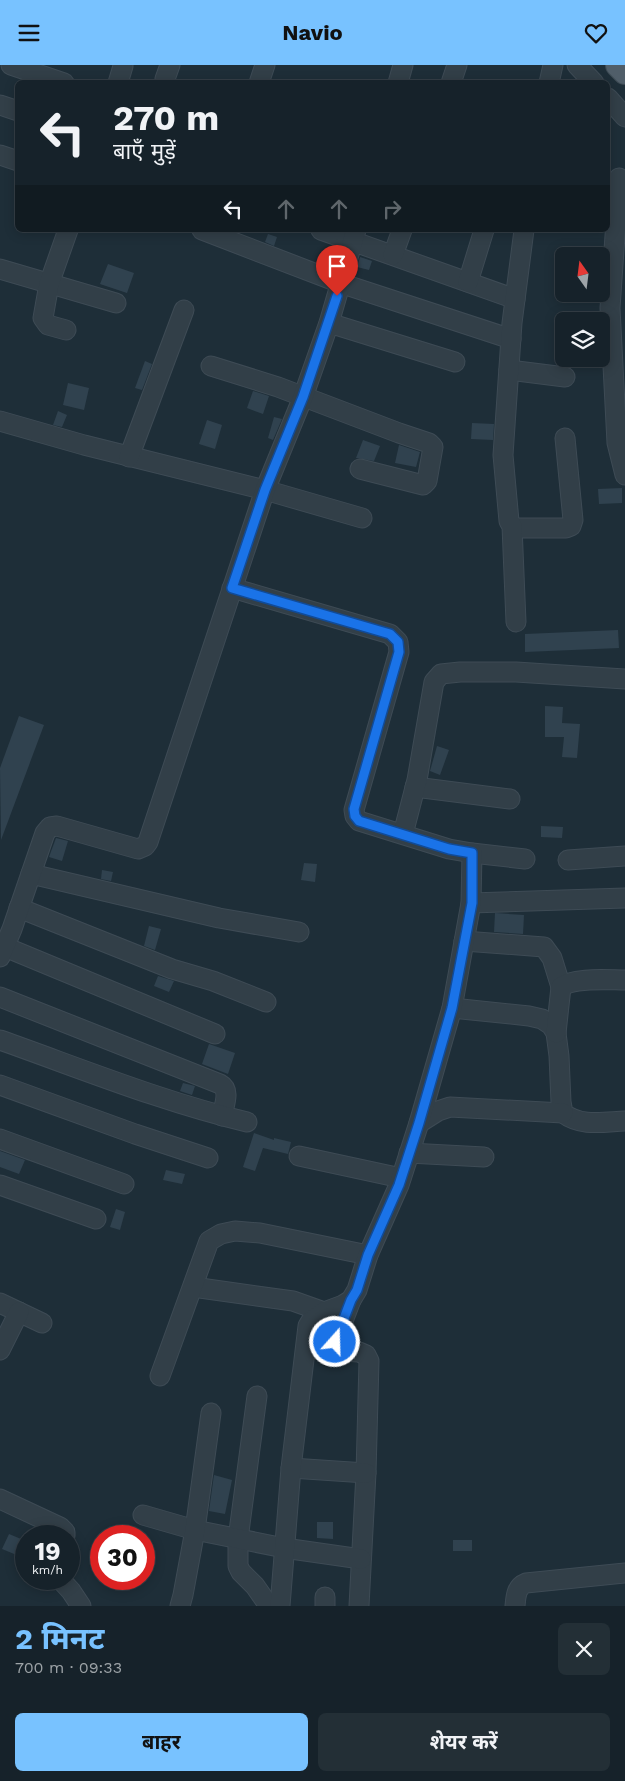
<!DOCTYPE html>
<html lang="hi">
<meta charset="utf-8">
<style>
body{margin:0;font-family:"Work Sans","Noto Sans Devanagari",sans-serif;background:#232f36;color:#f1f3f6;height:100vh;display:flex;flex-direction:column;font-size:19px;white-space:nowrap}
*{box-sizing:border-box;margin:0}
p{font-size:16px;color:#9ea4a8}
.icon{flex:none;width:28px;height:28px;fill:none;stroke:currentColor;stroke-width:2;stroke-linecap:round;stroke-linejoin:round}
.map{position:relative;height:1541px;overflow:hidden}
.sheet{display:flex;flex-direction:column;background:#16222a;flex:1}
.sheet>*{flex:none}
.top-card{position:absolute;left:15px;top:15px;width:595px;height:152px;border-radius:8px;box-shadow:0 2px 12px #0003,0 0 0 1px #353f47;background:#16222a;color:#f1f3f6;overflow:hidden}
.needle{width:32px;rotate:346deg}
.controls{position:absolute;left:555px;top:182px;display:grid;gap:10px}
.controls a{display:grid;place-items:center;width:55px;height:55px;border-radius:8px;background:#16222a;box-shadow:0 2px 12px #0003,0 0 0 1px #353f47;font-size:25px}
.speed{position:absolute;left:15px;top:1460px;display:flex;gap:10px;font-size:25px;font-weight:700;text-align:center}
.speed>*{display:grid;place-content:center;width:65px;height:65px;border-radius:50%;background:#16222a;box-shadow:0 2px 12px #0003,0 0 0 1px #353f47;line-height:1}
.speed small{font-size:12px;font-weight:400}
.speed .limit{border:8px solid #d22;background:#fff;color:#111}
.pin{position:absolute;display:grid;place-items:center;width:42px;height:42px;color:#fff;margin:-51px -21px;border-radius:50% 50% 50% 0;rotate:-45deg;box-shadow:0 0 5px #0007}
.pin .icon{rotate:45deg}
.me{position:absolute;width:55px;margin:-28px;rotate:20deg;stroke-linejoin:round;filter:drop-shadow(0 0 4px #0008)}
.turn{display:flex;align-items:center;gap:18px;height:105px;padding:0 15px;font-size:22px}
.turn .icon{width:65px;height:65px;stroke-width:2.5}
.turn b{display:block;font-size:35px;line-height:42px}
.lanes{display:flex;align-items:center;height:48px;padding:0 15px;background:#0003;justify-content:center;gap:25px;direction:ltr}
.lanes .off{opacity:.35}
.round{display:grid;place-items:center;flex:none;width:52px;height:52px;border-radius:8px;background:#232f36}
.summary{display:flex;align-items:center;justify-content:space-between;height:85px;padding:0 15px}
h1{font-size:30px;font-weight:700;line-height:38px;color:#78c2ff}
.primary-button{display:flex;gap:10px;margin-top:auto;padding:10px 15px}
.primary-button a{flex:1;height:58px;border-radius:8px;background:#78c2ff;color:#111;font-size:20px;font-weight:700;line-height:58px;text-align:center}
.primary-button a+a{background:#232f36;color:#f1f3f6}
header{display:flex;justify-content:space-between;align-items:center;height:65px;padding:0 15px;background:#78c2ff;color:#111;font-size:22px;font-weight:700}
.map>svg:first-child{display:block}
.building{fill:#30424f}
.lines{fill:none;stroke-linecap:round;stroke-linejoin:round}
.minor-casing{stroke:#3e4b55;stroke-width:21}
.major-casing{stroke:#3e4b55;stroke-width:26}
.minor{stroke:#323f48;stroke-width:19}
.major{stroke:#505e69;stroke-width:24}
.route-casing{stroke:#114b97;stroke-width:12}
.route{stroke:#1a73e8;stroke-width:9}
</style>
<header><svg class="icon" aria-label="menu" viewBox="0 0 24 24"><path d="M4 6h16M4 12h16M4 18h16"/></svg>Navio<svg class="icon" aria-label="heart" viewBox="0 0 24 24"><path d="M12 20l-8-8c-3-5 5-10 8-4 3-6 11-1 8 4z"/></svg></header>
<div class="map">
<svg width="625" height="1541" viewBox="0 0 625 1541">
<rect width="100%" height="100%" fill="#1e2e38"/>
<g class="building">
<polygon points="268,169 277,172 274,181 265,177"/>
<polygon points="360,192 372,196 369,205 357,202"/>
<polygon points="108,199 134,208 127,228 100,219"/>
<polygon points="145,296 152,299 142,325 135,323"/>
<polygon points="68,318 89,323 84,345 63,340"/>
<polygon points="253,326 269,331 263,349 247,343"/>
<polygon points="58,346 67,350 62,362 53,360"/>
<polygon points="274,352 282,354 273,375 268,373"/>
<polygon points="207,355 222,360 215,384 199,379"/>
<polygon points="472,358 494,359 493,375 471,374"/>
<polygon points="363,375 380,381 374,396 356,393"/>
<polygon points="399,380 420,387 416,402 395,398"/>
<polygon points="622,423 622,438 599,439 598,424"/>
<polygon points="618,565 619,583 525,587 525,569"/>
<polygon points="545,641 563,642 562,658 580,659 577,693 562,692 564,672 545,672"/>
<polygon points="19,651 44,660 1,775 0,703"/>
<polygon points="437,681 449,685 440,710 430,706"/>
<polygon points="541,761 563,762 562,773 541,772"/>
<polygon points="56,773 68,776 62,796 49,792"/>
<polygon points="304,798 317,799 315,817 301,815"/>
<polygon points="102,805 113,807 111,816 101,814"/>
<polygon points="495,848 524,850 523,869 494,867"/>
<polygon points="149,861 161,864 155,885 144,881"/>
<polygon points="158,911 174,916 169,927 154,921"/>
<polygon points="209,979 235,988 228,1009 202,999"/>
<polygon points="183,1018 195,1021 192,1030 180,1026"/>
<polygon points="254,1068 274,1075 274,1073 291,1077 288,1089 263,1083 255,1106 243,1102"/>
<polygon points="0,1086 25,1095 19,1109 0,1102"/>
<polygon points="166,1105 185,1109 182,1119 163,1115"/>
<polygon points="116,1144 125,1147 120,1165 110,1162"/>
<polygon points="214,1410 232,1415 225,1449 209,1446"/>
<polygon points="317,1457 333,1457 333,1474 317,1473"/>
<polygon points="9,1469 26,1476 19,1491 2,1484"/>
<rect x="453" y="1475" width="19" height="11"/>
</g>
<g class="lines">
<g class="minor-casing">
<g id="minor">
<polyline points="11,0 64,18"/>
<polyline points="577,0 594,18"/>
<polyline points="165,14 170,0"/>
<polyline points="118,18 123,1"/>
<polyline points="259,18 265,0"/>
<polyline points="398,18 403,0"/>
<polyline points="451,18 457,0"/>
<polyline points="549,18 553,0"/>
<polyline points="608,33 625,52"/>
<polyline points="0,40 18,46"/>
<polyline points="0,90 18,96"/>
<polyline points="619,113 610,243 617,378 625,410"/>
<polyline points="202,165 340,218 511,274"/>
<polyline points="321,165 515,234"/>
<polyline points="393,190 402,165"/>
<polyline points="0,204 116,238"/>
<polyline points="468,217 484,165"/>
<polyline points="329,258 455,297"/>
<polyline points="66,265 48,260 43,253 49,219 68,165"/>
<polyline points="211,301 278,322 399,368 429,378 433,382 427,416 423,420 360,404"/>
<polyline points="509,305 565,312"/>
<polyline points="0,356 84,380 265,425 362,453"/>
<polyline points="129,392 184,245"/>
<polyline points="512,461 516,463 566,463 571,461 573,455 565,373"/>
<polyline points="232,523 390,569 398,577 399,587 354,745 355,751 359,756 449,784 472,788 525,794"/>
<polyline points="516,557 512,461 509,456 503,390 512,258 524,165"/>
<polyline points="415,722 510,734"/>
<polyline points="403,769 417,715 434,617 441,609 460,607 516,607 625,614"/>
<polyline points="568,795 625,791"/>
<polyline points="31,809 219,853 299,867"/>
<polyline points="471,838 625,833"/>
<polyline points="19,843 172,904 213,916 266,937"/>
<polyline points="464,876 544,882 552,893 561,922"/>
<polyline points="5,882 215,969"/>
<polyline points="0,892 12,864 45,768 50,762 57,761 138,784 145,781 148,777 265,425 303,332 329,258 356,165"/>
<path d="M0 932 220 1019C231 1025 224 1040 222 1051"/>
<path d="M452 943 529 951 542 954 551 960 556 968 559 991 561 1037 563 1048C581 1062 603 1057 625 1056"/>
<path d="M556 968 561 922C573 912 609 915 625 915"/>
<path d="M0 975C82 1004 163 1037 247 1057"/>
<polyline points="0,1020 135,1069 208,1093"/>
<polyline points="419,1058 438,1046 450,1042 563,1048"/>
<polyline points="0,1074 124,1119"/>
<polyline points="409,1088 484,1092"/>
<polyline points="299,1091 401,1113"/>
<polyline points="0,1120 96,1154"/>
<polyline points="193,1222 293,1236 324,1247"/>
<polyline points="351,1235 335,1277 336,1284 338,1286 359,1287 366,1290 369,1296 366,1408 359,1541"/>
<polyline points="0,1238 42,1258"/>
<polyline points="0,1285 19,1247"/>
<polyline points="160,1311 209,1176 221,1169 235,1166 260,1168 368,1190"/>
<polyline points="257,1331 238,1474 238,1501 241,1507 255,1521 269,1541"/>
<polyline points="291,1403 366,1408"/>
<polyline points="0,1434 60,1462 65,1467 65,1471"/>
<polyline points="143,1450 195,1465 284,1483 361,1494"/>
<polyline points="60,1514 71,1526 81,1541"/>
<polyline points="325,1532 325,1541"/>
<polyline points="180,1541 183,1530 195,1465 211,1348"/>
<polyline points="280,1541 291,1403 308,1261 311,1256 324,1247 343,1240 351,1235 357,1225 368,1190 399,1120 419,1058 452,943 471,838 472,788"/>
<path d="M515 1541C516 1531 516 1522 526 1518L625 1508"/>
</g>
</g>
<g class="major-casing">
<polyline id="major" points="618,0 625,7"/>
</g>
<use href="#minor" class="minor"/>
<use href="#major" class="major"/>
</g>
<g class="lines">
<g class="route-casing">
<polyline id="route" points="335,1277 351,1235 357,1225 368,1190 399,1120 419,1058 452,943 472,838 472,788 449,784 359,756 355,751 354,744 399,587 398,577 390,569 232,523 265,425 303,332 337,231"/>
</g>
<use href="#route" class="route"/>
</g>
</svg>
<div class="controls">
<a><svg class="needle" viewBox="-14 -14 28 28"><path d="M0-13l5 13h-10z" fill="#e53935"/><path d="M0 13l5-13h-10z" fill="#9ea4a8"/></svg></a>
<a><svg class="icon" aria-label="layers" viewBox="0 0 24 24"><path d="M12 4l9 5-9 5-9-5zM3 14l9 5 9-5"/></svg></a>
</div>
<div class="speed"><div>19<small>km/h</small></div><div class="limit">30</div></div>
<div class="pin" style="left:337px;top:231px;background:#d93025"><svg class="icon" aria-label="arrive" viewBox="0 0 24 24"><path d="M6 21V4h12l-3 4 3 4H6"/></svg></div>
<svg class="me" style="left:335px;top:1277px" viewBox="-20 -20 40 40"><circle r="17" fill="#1a73e8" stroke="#fff" stroke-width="3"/><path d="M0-11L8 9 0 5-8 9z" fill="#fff"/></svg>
<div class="top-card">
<div class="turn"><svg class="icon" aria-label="left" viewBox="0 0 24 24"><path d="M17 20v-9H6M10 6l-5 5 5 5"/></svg><div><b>270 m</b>बाएँ मुड़ें</div></div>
<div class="lanes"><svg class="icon" aria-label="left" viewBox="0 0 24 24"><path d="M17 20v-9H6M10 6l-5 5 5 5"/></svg><svg class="icon off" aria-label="ahead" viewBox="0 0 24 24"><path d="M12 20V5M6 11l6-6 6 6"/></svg><svg class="icon off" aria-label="ahead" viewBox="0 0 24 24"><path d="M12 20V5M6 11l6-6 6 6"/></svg><svg class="icon off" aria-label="right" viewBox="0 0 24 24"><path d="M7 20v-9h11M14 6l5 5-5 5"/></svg></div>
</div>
</div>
<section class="sheet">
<div class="summary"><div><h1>2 मिनट</h1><p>700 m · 09:33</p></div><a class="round"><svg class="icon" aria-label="close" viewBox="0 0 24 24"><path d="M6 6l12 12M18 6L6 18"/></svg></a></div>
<div class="primary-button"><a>बाहर</a><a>शेयर करें</a></div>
</section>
